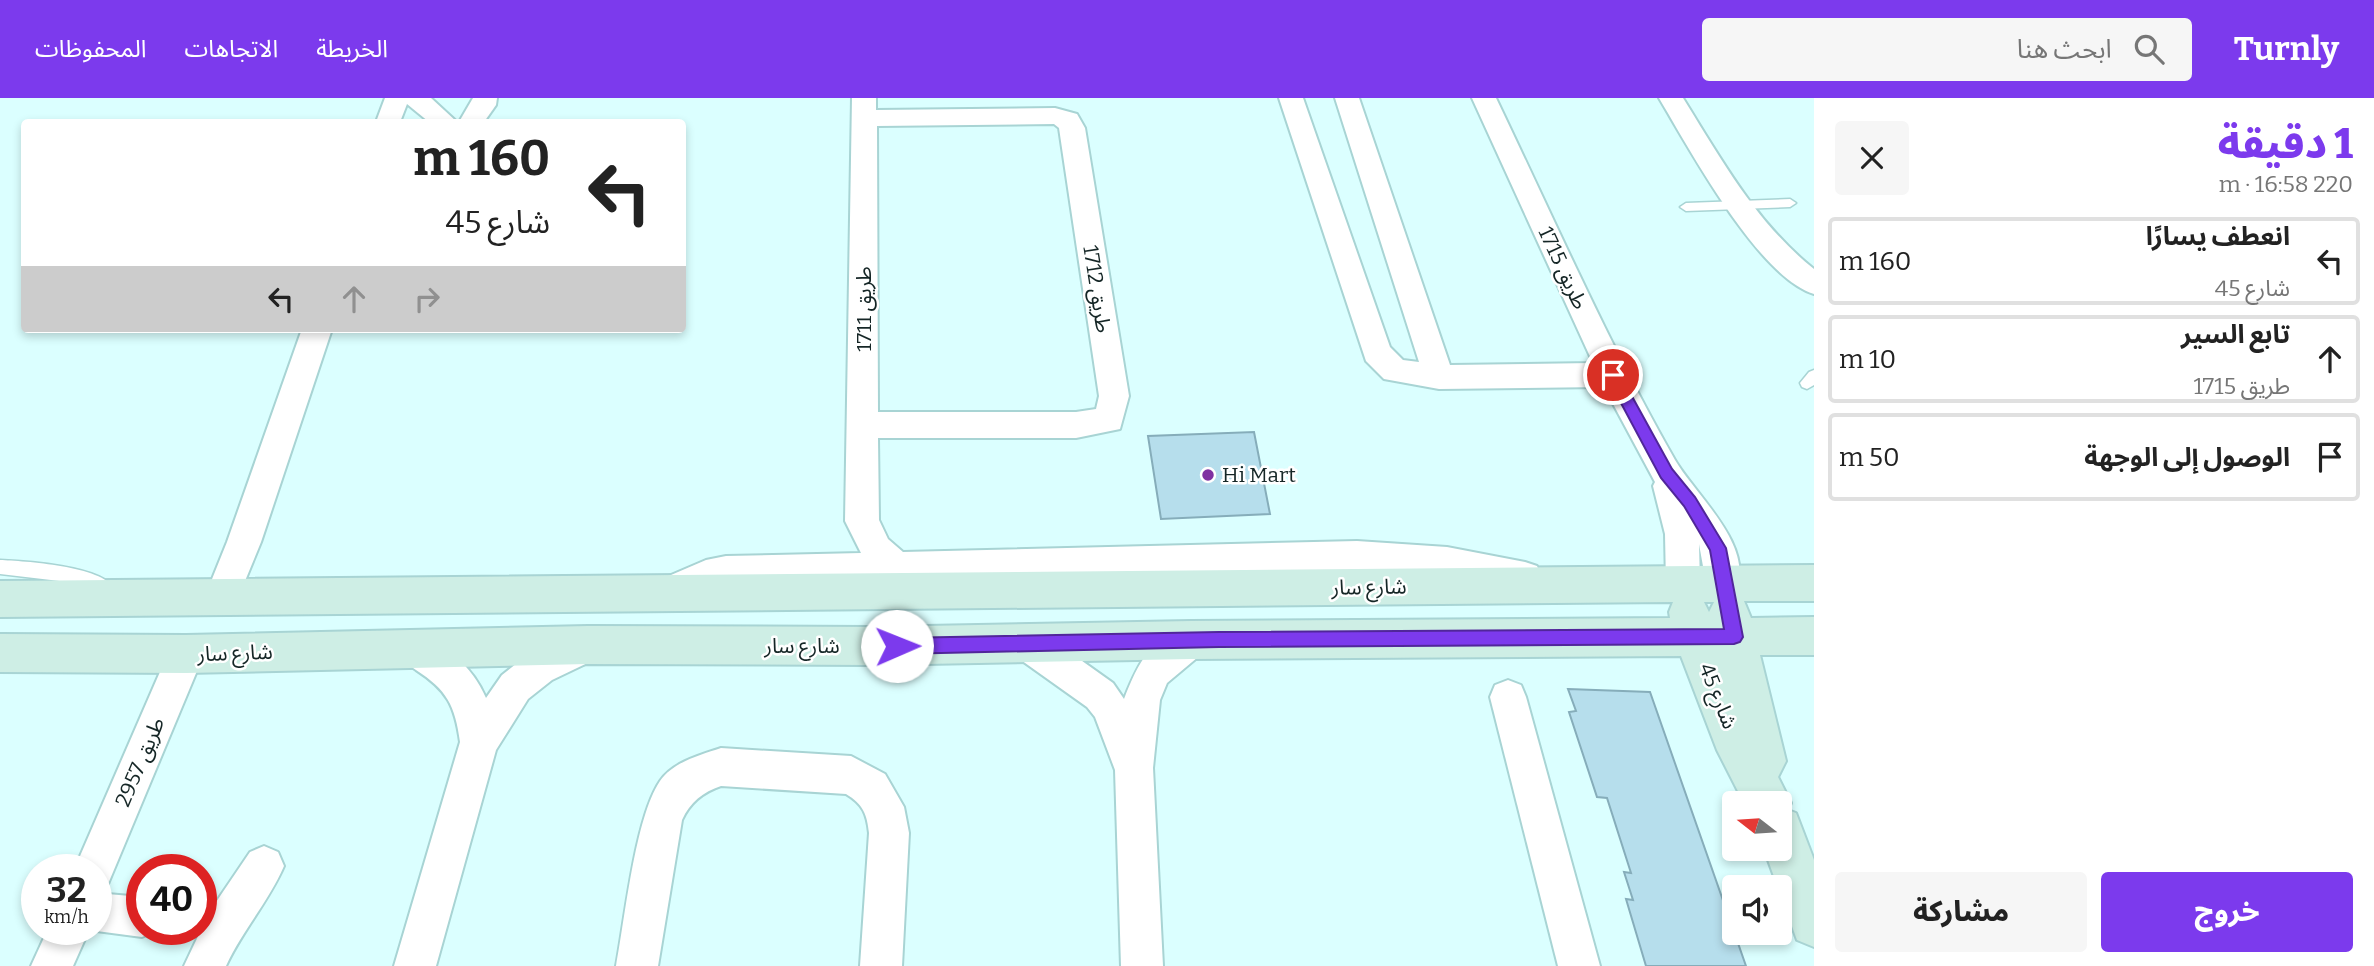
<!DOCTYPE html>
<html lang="ar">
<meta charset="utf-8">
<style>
body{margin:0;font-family:Bitter,"Noto Sans Arabic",serif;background:#f6f6f6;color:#222;direction:rtl;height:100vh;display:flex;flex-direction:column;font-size:26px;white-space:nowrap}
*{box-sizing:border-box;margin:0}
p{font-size:23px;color:#767676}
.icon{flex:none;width:38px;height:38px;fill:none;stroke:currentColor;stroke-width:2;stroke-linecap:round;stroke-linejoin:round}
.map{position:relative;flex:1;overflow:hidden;direction:ltr}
.details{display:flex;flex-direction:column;background:#fff;width:560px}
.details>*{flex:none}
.guide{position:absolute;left:21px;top:21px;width:665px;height:214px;border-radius:7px;box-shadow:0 4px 10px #0003;direction:rtl;background:#fff;color:#222;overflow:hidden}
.needle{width:46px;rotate:287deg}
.controls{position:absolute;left:1722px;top:693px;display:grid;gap:14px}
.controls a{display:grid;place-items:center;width:70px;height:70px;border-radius:7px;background:#fff;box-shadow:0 4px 10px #0003;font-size:35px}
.speed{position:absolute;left:21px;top:756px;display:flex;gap:14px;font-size:35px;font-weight:700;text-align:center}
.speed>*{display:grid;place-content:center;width:91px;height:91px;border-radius:50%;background:#fff;box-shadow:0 4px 10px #0003;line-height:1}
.speed small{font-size:18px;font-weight:400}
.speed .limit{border:10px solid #d22;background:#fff;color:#111}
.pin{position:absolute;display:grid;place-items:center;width:60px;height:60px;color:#fff;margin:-30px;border:4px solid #fff;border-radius:50%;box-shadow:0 2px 7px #0007}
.me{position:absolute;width:77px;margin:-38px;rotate:89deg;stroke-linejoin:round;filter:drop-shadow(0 0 5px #0008)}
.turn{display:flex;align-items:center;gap:24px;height:147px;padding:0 21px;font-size:32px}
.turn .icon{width:91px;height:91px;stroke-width:2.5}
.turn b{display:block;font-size:49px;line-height:60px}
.lanes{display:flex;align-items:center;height:66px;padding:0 21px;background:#0003;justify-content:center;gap:35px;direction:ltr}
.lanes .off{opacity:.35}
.round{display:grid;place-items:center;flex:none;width:74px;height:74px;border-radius:7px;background:#f6f6f6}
.overview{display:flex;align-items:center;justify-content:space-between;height:119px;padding:0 21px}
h1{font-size:42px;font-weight:800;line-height:52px;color:#7c3aed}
.primary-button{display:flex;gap:14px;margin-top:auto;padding:14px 21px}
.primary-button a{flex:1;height:80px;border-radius:7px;background:#7c3aed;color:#fff;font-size:28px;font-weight:800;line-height:80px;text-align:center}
.primary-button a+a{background:#f6f6f6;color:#222}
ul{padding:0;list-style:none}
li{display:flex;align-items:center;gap:21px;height:88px;margin:0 14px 10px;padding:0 7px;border:4px solid #e0e0e0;border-radius:7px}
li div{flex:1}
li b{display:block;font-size:26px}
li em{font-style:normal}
header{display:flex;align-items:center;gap:42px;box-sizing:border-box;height:98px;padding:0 35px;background:#7c3aed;color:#fff}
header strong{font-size:33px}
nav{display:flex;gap:38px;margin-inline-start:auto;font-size:24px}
.search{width:490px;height:63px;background:#f6f6f6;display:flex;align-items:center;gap:18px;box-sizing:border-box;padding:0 24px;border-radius:7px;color:#767676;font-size:26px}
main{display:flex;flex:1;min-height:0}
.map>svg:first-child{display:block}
.building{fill:#b6deec;stroke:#86adba;stroke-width:2}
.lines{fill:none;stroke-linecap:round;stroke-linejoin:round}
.lane-casing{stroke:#a8d4d4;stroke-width:3}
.street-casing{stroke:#a8d4d4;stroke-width:4}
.secondary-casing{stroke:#a8d4d4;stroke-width:4}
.lane{fill:#fff;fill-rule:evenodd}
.street{fill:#fff;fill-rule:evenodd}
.secondary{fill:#ceeee5;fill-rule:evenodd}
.route{fill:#7c3aed;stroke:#51269a;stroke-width:2}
.poi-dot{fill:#7f30a1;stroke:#fff;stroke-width:2.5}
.labels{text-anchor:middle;stroke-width:5;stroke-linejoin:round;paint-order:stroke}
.street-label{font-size:21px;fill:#152626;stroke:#fff}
.poi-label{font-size:21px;fill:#152626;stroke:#fff;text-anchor:start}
</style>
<header>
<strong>Turnly</strong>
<div class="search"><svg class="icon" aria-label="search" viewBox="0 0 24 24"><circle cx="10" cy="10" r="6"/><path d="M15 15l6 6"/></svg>ابحث هنا</div>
<nav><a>الخريطة</a><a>الاتجاهات</a><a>المحفوظات</a></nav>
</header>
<main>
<section class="details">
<div class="overview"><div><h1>1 دقيقة</h1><p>220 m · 16:58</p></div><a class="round"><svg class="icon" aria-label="close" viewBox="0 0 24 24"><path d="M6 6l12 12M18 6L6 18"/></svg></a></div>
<ul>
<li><svg class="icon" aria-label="left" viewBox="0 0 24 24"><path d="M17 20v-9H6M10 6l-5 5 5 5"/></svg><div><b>انعطف يسارًا</b><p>شارع 45</p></div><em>160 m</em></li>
<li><svg class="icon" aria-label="ahead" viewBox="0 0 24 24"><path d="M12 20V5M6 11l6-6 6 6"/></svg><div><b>تابع السير</b><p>طريق 1715</p></div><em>10 m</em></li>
<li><svg class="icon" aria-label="arrive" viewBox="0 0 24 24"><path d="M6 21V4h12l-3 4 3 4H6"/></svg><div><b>الوصول إلى الوجهة</b></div><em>50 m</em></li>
</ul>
<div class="primary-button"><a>خروج</a><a>مشاركة</a></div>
</section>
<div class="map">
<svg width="1814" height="868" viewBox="0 0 1814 868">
<rect width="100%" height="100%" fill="#dbffff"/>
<g class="building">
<polygon points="1254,334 1270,416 1161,421 1148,338"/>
<polygon points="1568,591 1650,594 1746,868 1646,868 1626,801 1633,802 1624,774 1631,775 1607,700 1597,699 1569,614 1576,613"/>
</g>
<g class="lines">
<g class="lane-casing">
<g id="lane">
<polygon points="1790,101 1796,105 1790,109 1686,113 1680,109 1686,105"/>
<polygon points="1814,272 1814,287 1807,291 1802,289 1800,285 1809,274"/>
<path d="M0 462C23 463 104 468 114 491L112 496 106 498 68 484 0 476Z"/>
</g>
</g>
<g class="street-casing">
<g id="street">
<polygon points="385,0 431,0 457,24 429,24 407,6 400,24 376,24"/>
<polygon points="473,0 497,0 496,7 484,24 459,24"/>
<path d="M852 0H876V12L1055 10 1077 16 1085 30 1129 298 1120 331 1076 340H878L879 422 888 441 903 454 1357 443 1447 449 1525 464 1537 468 1542 479 1537 490 1525 494 1447 479 1357 473 726 488 711 491 669 509 657 505 652 494 657 483 706 462 726 458 861 455 845 423ZM1054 26 1059 30 1099 298 1096 311 1076 314H878L877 28Z"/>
<path d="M1279 0H1303L1390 249 1403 262 1419 264 1335 0H1359L1450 267 1593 265 1472 0H1496C1554 121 1608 245 1675 362 1696 398 1757 449 1735 496L1723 500 1711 496 1706 485 1699 446 1700 486 1695 497 1683 501 1671 497 1666 486 1665 436 1653 388 1655 384 1604 289 1439 291 1384 281 1366 263Z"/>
<path d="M1659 0H1683C1721 61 1757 126 1814 171V196C1758 179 1689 50 1659 0Z"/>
<polygon points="302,231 332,231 261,444 233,512 221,517 209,512 204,501 227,444"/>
<path d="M1191 526 1204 530 1209 542 1204 554 1167 585 1160 602 1153 670 1163 868H1121L1115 672 1095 619 1087 609 1014 557 1009 545 1014 533 1027 529 1040 533 1113 585 1124 601C1139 563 1150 541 1191 526Z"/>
<path d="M587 531 600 535 605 547 600 559 552 582 528 601 496 652 436 868H394L460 644C455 607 447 592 416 572 405 564 399 561 393 549L398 537 411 533C445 546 472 567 486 600L502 577 526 558Z"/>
<polygon points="186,539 199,544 204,556 108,786 96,791 96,772 74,772 173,544"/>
<polygon points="1508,582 1521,587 1526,599 1600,868 1558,868 1490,599 1495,587"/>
<path d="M721 650 851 658 885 676 904 709 909 735 902 868H860L869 735C867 716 863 706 846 696L721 688C703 694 690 704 682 722L658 868H616C625 821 635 720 660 683 673 664 700 657 721 650Z"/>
<path d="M264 748 278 754 284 768C269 803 242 833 226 868H184L210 813 250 754Z"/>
<polygon points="96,795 142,799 142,831 157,831 156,833 142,839 89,832 73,868 31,868 48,831 96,831"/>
</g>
</g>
<g class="secondary-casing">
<path id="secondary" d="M1814 467V503H1744L1751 520 1814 519V557H1760L1786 663 1778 679 1791 705 1788 712 1796 715 1814 762V849L1797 842 1764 751H1780V705H1744L1717 652 1681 558 1191 561 871 567 588 566 186 575 0 574V536L186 537 588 528 871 529 1191 523 1670 520 1669 514 1673 504 0 519V483ZM1704 504H1714L1709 514Z"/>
</g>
<use href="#lane" class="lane"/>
<use href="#street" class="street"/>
<use href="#secondary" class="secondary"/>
</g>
<polygon class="route" points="1613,272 1618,273 1672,371 1695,399 1726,450 1743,539 1740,544 1734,546 1219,549 897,556 891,553 888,548 891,542 897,540 1219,534 1724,531 1710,452 1684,408 1661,380 1606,277"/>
<circle class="poi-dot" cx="1208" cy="377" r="7"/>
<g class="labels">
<g class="street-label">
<text transform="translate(1563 170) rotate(65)" y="7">طريق 1715</text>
<text transform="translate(1097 191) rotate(81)" y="7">طريق 1712</text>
<text transform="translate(864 211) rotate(-90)" y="7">طريق 1711</text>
<text transform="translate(1369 489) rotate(-1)" y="7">شارع سار</text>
<text x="802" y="555">شارع سار</text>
<text transform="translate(235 555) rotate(-2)" y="7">شارع سار</text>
<text transform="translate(1718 598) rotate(68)" y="7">شارع 45</text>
<text transform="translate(140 664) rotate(-67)" y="7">طريق 2957</text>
</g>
<g class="poi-label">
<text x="1222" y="384">Hi Mart</text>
</g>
</g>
</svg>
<div class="controls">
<a><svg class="needle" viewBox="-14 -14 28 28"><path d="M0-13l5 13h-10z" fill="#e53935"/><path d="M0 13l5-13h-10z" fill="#767676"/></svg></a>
<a><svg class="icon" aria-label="sound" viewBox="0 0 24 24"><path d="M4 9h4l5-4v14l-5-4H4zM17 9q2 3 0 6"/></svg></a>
</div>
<div class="speed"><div>32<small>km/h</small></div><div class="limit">40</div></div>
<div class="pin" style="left:1613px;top:277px;background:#d93025"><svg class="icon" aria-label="arrive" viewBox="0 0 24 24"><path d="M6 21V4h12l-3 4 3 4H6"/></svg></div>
<svg class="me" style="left:897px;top:548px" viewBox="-20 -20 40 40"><circle r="19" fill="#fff"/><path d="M0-13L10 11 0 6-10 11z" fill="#7c3aed"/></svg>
<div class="guide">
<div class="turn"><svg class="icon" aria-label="left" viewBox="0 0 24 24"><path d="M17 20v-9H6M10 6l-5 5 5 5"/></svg><div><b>160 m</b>شارع 45</div></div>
<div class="lanes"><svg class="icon" aria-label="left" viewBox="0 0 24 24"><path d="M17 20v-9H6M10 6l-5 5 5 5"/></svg><svg class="icon off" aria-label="ahead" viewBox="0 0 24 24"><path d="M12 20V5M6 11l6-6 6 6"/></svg><svg class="icon off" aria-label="right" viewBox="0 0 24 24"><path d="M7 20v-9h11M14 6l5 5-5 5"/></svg></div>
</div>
</div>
</main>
